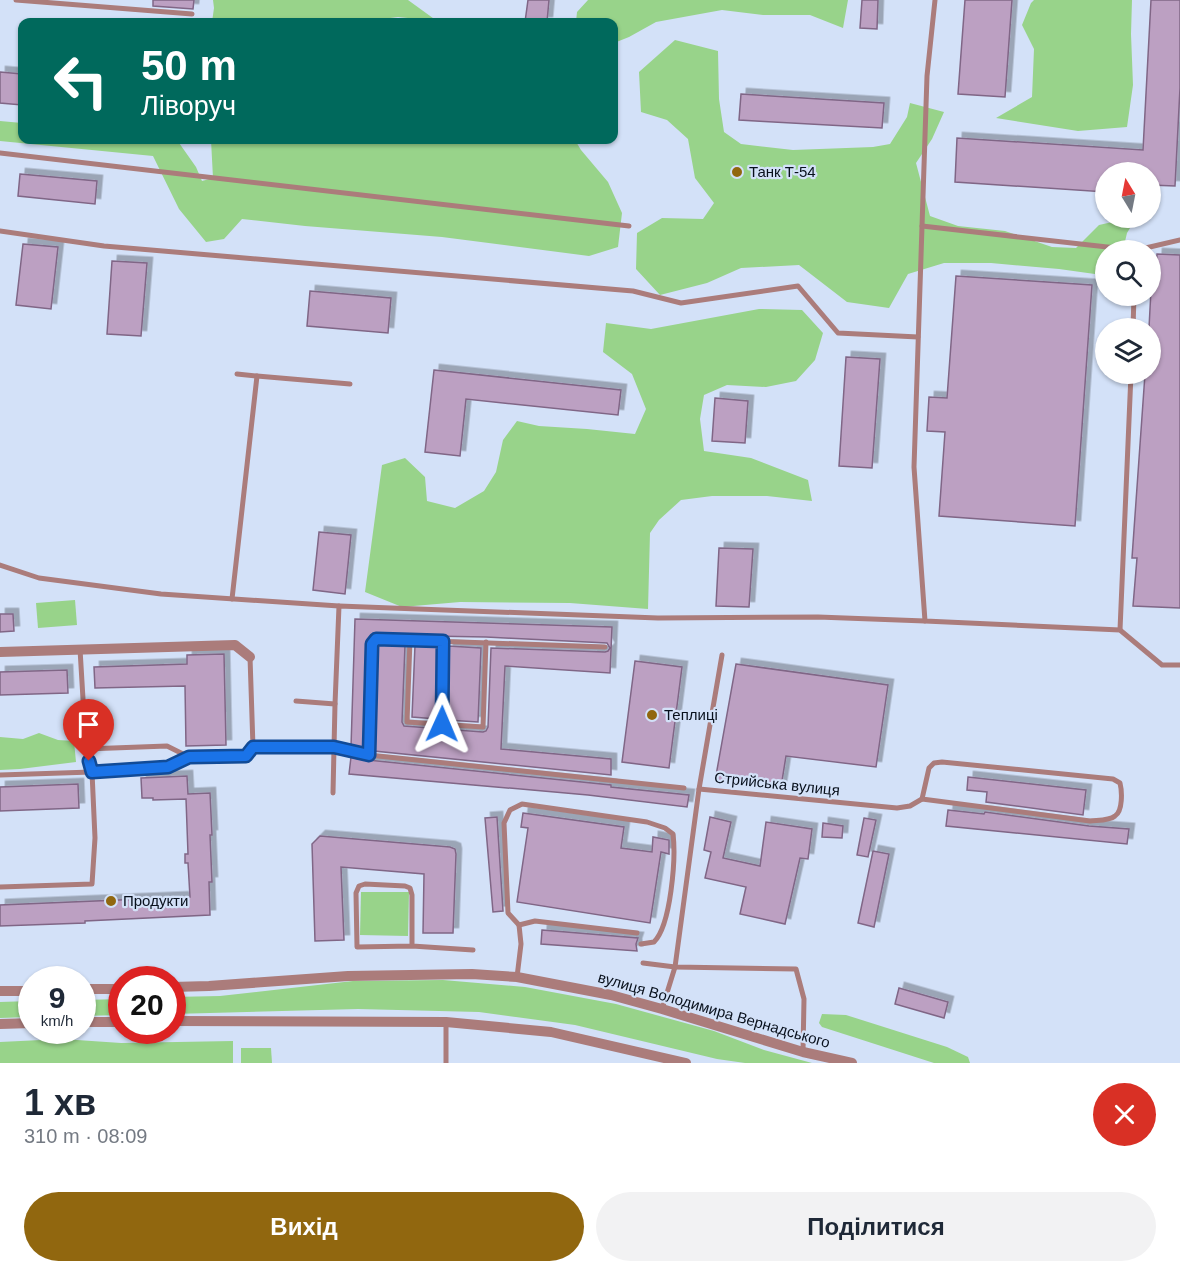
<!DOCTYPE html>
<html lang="uk">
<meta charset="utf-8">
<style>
body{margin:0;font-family:Helvetica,sans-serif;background:#f2f2f3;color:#1f2937;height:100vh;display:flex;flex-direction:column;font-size:22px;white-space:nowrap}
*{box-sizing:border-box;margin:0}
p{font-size:20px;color:#747a83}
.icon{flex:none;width:33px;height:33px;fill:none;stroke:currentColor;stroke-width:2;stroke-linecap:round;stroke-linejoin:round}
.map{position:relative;height:1063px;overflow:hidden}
.side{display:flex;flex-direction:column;background:#fff;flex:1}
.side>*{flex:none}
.hud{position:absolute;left:18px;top:18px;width:600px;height:126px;border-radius:12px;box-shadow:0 2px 4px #0004;background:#00695c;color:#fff;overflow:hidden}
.needle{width:39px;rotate:350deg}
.tools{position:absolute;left:1095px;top:162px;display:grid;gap:12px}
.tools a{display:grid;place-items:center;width:66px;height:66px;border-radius:50%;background:#fff;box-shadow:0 2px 4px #0004;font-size:30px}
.speed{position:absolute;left:18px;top:966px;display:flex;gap:12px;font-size:30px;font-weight:700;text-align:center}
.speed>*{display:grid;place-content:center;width:78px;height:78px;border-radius:50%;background:#fff;box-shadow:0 2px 4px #0004;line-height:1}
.speed small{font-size:15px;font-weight:400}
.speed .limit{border:9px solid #d22;background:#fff;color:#111}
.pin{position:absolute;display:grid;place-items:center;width:51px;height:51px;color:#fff;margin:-62px -26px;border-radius:50% 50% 50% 0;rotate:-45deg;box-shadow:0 0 6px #0007}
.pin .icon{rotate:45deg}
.me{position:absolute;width:66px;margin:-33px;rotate:1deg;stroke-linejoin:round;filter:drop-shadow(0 0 4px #0008)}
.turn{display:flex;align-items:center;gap:21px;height:126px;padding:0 24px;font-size:27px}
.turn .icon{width:78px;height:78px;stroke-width:2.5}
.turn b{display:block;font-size:42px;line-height:51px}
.round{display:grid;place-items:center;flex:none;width:63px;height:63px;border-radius:32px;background:#f2f2f3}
.headline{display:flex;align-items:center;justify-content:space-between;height:102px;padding:0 24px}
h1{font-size:36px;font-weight:800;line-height:45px}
.primary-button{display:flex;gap:12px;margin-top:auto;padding:12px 24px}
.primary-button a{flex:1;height:69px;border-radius:36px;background:#91670f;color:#fff;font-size:24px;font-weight:800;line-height:69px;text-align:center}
.primary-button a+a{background:#f2f2f3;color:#1f2937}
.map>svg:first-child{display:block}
.green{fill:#98d38a}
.building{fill:#bca0c2;stroke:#806686;stroke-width:1.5;filter:url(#shadow)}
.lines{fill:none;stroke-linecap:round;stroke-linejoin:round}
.service{stroke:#ab7c7b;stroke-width:5}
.minor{stroke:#ab7c7b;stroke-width:10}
.route-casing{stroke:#114b97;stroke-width:15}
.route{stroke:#1a73e8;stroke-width:10}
.poi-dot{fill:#91670f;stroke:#d3e1f8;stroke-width:2}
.labels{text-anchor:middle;stroke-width:4.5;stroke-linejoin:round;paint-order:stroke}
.poi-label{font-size:15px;fill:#08101c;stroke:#d3e1f8;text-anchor:start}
.street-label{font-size:15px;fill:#08101c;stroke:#d3e1f8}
</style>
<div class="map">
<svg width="1180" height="1063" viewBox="0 0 1180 1063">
<defs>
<filter id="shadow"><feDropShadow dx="5.5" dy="-5.5" stdDeviation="0" flood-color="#0004"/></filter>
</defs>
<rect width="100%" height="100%" fill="#d3e1f8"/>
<g class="green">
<polygon points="213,0 408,0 437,21 398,17 359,22 212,22 214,8"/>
<polygon points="588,0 848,0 843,28 810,15 763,15 722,10 656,22 629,37 614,43 614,22 576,22 577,12"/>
<polygon points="1034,0 1132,0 1131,34 1133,85 1127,127 1078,131 996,118 1032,97 1034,49 1022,25 1031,3"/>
<polygon points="675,40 718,51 719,99 724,132 741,144 793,150 873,147 890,144 907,117 910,103 944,112 932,139 916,163 930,216 958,226 1005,231 1052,247 1076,248 1099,225 1130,218 1136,218 1127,233 1123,250 1106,250 1105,282 1102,275 1059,269 991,263 944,263 908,274 889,308 847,302 799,265 741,268 707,283 660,295 636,269 637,233 662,218 703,219 714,203 695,178 688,139 667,120 641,112 639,72"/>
<polygon points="0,121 22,123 22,140 177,140 196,167 202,181 213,178 211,140 575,140 581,150 608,182 622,213 618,247 589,256 442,237 305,226 242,219 224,239 206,242 179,209 153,156 0,141"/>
<polygon points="759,309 802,310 823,333 815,360 796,381 766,387 727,385 704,395 700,419 704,451 751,458 808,480 812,501 767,496 712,496 681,500 659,520 650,533 648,609 570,603 460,602 402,607 365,592 382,465 405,458 425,477 427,501 455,508 484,491 496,472 503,440 517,421 539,426 587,429 635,434 646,409 632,374 603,352 606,323 651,329"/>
<polygon points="75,600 77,625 38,628 36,603"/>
<polygon points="39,733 58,740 74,741 76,762 20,769 0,770 0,737 23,739"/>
<polygon points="361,892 409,892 408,936 360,935"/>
<polygon points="443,980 525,987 616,1004 714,1031 764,1050 812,1063 745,1063 717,1059 575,1025 479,1012 358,1009 173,1014 172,997 220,996 353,981"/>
<polygon points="121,999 121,1015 83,1016 83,1000"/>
<polygon points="31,1001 31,1017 0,1018 0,1002"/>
<polygon points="822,1014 846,1015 947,1047 968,1057 970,1063 934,1063 822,1027 819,1023"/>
<polygon points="62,1039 121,1043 233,1041 233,1063 0,1063 0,1042"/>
<polygon points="241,1048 271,1048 272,1063 241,1063"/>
</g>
<g class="building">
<polygon points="153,0 194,0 193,9 153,6"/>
<polygon points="528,0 549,0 547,22 525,22"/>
<polygon points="862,0 878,0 877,29 860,28"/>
<polygon points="965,0 1012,0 1005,97 958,94"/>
<polygon points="1151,0 1180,0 1180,88 1175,186 1150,185 1150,172 1106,172 1106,192 955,182 957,138 1143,150"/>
<polygon points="0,72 22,74 22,105 0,103"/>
<polygon points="741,94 884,103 882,128 739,120"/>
<polygon points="20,174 97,181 95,204 18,196"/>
<polygon points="23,244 58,247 51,309 16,305"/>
<polygon points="1157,254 1180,255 1180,608 1133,606 1137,558 1132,558 1145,374 1150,374 1150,328 1149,328 1151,290 1155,290"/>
<polygon points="112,261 147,263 141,336 107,334"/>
<polygon points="956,276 1092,285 1075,526 939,516 945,432 927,431 929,397 947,398"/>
<polygon points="310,291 391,298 388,333 307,326"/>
<polygon points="846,357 880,359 872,468 839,466"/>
<polygon points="434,370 621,390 618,415 466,399 460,456 425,452"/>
<polygon points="715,398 748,401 745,443 712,441"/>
<polygon points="319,532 351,535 345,594 313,590"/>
<polygon points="719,548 753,549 749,607 716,606"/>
<polygon points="0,614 13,614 14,631 0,632"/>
<polygon points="355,619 612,627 610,673 505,666 501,749 611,759 611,775 374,751 376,646 378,644 405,645 402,722 404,726 483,732 486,731 488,727 491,648 605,652 608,651 610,648 607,643 486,637 374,635 366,644 364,750 351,747"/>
<polygon points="415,645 438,646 437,719 412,717"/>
<polygon points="448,646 481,648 478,722 447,720"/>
<polygon points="224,654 226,745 186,746 185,686 95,688 94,667 187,664 187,655"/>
<polygon points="635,661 682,667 669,768 622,762"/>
<polygon points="736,664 888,685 876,767 786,756 781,787 715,781"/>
<polygon points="67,670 68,693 0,695 0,672"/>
<polygon points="351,757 358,759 611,785 611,787 689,795 687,807 588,795 349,774"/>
<polygon points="187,776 188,794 210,793 212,835 210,835 212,882 209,882 210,915 85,921 85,923 0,926 0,905 190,897 188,863 185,863 185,854 188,854 186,799 153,800 153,798 142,798 141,778"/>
<polygon points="968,777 1086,790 1083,815 986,802 987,792 967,790"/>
<polygon points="78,784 79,808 0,811 0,787"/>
<polygon points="948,810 984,814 985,812 1089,826 1129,829 1127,844 946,826"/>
<polygon points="523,813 624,827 621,848 652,852 653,837 669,840 669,854 661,852 650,923 517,902 528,828 521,827"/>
<polygon points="497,817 503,911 493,912 485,818"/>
<polygon points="710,817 731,822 723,858 760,866 766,822 812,829 808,859 800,858 785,924 740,914 746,887 705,878 711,852 704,850"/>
<polygon points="864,818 876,820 868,857 857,855"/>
<polygon points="823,823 843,826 842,838 822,837"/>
<polygon points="320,836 450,847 455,849 456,854 453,933 423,933 424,874 341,867 344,940 315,941 312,844"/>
<polygon points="873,851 889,854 874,927 858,923"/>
<polygon points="542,930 638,938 636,944 637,951 541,944"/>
<polygon points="899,988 948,1002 944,1018 895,1004"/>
</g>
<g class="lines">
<g class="service">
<polyline points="16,0 192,14"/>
<polyline points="935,0 927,76 914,467 925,621 1120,630 1162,665 1180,665"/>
<polyline points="0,153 629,226"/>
<polyline points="922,226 1134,250"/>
<polyline points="0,231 104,246 633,291 681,303 798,286 838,333 918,337"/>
<polyline points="1137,250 1180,240"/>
<polyline points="1133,328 1134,296"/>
<polyline points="237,374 257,376"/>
<polyline points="0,565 39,578 161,594 339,606"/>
<polyline points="232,599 257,376 350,384"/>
<polyline points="1120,630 1131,374"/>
<polyline points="410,640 407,722 483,727 486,642"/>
<polyline points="296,701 335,704"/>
<polyline points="442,724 443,641"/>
<polyline points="253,747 334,747 359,754 684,788"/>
<polyline points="86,749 167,746 189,757 246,756 253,747 250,657"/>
<polyline points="369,755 371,644 376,639 605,647"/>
<path d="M942 762 1113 779 1120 783C1122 791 1123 811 1115 816 1109 821 1097 820 1090 821L922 799 929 768 934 763Z"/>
<polyline points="0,775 92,772 168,767 189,757"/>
<polyline points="699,789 722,655"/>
<polyline points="333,793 335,704 339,606 658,618 818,617 925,621"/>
<polyline points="0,887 92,884 95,838 92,772 86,749 80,649"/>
<path d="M519 925 508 913 504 823 510 810 522 804 647 822 665 828 673 834C676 858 671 925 654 942L641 944"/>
<polyline points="412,946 412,895 410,888 405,886 365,884 359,886 356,893 357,947 412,946 473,950"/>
<polyline points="643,963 675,967 796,969 804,999 803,1052"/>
<polyline points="517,977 521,944 519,925 535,921 637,933"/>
<polyline points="662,1009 675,967 699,789 897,808 910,806 922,799"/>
<polyline points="446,1022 446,1063"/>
</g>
<g class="minor">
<polyline points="0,652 235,645 250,657"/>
<polyline points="172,987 209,986 348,976 472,974 517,977 611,995 662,1009 803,1052 852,1063"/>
<polyline points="82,989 122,989"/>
<polyline points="0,991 32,991"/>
<polyline points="172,1021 446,1022 551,1032 686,1063"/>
<polyline points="82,1022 122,1022"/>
<polyline points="0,1024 32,1023"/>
</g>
</g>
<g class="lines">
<g class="route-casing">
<polyline id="route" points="89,761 92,772 168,767 189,757 246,756 253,747 334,747 369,755 372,644 376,639 443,641 442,724"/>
</g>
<use href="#route" class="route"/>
</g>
<g class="poi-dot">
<circle cx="737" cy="172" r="6"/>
<circle cx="652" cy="715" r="6"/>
<circle cx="111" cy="901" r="6"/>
</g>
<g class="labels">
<g class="poi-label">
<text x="749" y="177">Танк Т-54</text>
<text x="664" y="720">Теплиці</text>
<text x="123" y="906">Продукти</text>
</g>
<g class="street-label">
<text transform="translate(777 784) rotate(6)" y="5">Стрийська вулиця</text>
<text transform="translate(714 1010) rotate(16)" y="5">вулиця Володимира Вернадського</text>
</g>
</g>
</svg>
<div class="tools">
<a><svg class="needle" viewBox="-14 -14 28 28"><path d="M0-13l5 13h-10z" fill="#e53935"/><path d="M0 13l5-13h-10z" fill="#747a83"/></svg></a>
<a><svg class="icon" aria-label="search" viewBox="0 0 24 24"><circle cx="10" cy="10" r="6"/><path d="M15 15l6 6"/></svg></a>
<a><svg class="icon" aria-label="layers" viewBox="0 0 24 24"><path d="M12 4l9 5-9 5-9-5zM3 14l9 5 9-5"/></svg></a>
</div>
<div class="speed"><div>9<small>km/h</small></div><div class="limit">20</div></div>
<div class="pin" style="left:89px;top:761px;background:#d93025"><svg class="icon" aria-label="arrive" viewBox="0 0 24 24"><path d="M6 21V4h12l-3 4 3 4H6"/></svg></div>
<svg class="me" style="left:442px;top:724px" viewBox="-20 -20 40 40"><path d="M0-17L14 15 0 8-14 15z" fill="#1a73e8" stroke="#fff" stroke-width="4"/></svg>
<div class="hud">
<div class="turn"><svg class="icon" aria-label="left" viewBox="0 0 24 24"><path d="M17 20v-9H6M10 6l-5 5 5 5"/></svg><div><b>50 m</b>Ліворуч</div></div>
</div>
</div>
<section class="side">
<div class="headline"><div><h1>1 хв</h1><p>310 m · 08:09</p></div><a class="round" style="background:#d93025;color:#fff"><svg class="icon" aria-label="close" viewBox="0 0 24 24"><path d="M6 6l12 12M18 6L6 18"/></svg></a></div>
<div class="primary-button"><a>Вихід</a><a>Поділитися</a></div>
</section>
